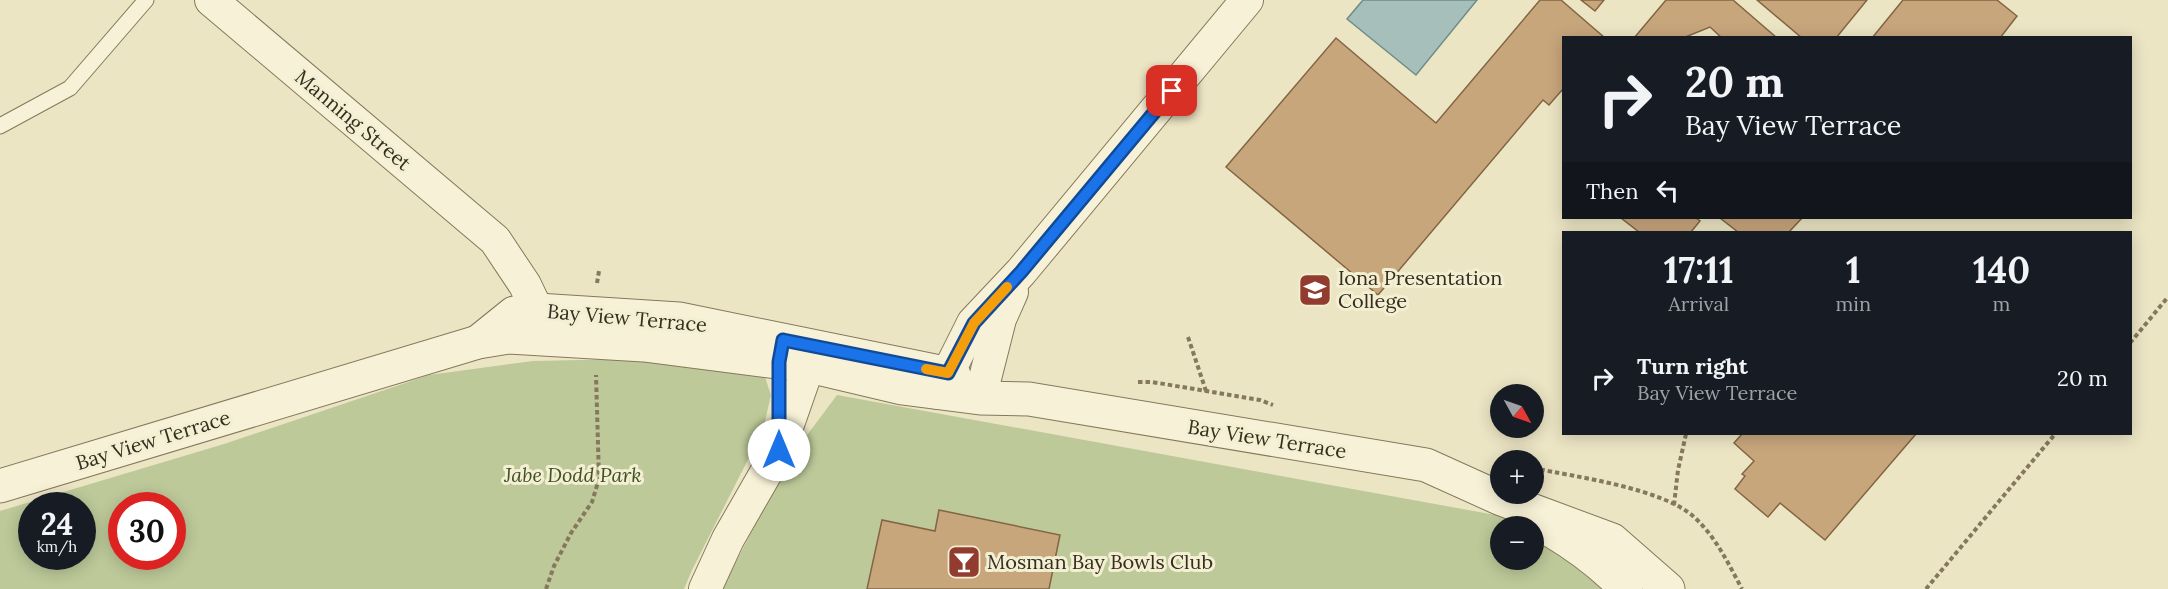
<!DOCTYPE html>
<meta charset="utf-8">
<style>
body{margin:0;font-family:Lora,serif;background:#20242c;color:#f1f3f6;height:100vh;display:flex;flex-direction:column;font-size:22px;white-space:nowrap}
*{box-sizing:border-box;margin:0}
p{font-size:20px;color:#9ea1a6}
.icon{flex:none;width:33px;height:33px;fill:none;stroke:currentColor;stroke-width:2;stroke-linecap:round;stroke-linejoin:round}
.map{position:relative;flex:1;overflow:hidden}
.panel{position:absolute;left:1562px;top:231px;width:570px;height:204px;display:flex;flex-direction:column;background:#171b24;border-radius:0px;box-shadow:0 3px 15px #0003}
.panel>*{flex:none}
.top-card{position:absolute;left:1562px;top:36px;width:570px;height:183px;border-radius:0px;box-shadow:0 3px 15px #0003;background:#171b24;color:#f1f3f6;overflow:hidden}
.needle{width:39px;rotate:130deg}
.tools{position:absolute;left:1490px;top:384px;display:grid;gap:12px}
.tools a{display:grid;place-items:center;width:54px;height:54px;border-radius:50%;background:#171b24;box-shadow:0 3px 15px #0003;font-size:30px}
.speed{position:absolute;left:18px;top:492px;display:flex;gap:12px;font-size:30px;font-weight:700;text-align:center}
.speed>*{display:grid;place-content:center;width:78px;height:78px;border-radius:50%;background:#171b24;box-shadow:0 3px 15px #0003;line-height:1}
.speed small{font-size:15px;font-weight:400}
.speed .limit{border:9px solid #d22;background:#fff;color:#111}
.pin{position:absolute;display:grid;place-items:center;width:51px;height:51px;color:#fff;margin:-26px;border-radius:12px;box-shadow:0 3px 9px #0006}
.me{position:absolute;width:66px;margin:-33px;rotate:0deg;stroke-linejoin:round;filter:drop-shadow(0 0 4px #0008)}
.turn{display:flex;align-items:center;gap:21px;height:126px;padding:0 24px;font-size:27px}
.turn .icon{width:78px;height:78px;stroke-width:2.5}
.turn b{display:block;font-size:42px;line-height:51px}
.then{display:flex;align-items:center;height:57px;padding:0 24px;background:#0003;gap:12px;font-size:22px}
.eta{display:flex;justify-content:space-evenly;align-items:center;height:102px;text-align:center}
.eta b{font-size:36px;font-weight:700;line-height:42px}
ul{padding:0;list-style:none}
li{display:flex;align-items:center;gap:18px;height:90px;padding:0 24px}
li div{flex:1}
li b{display:block;font-size:22px}
li em{font-style:normal}
.map>svg:first-child{display:block}
.green{fill:#bdc999;fill-rule:evenodd}
.water{fill:#a6bfbb;stroke:#6d8d89;stroke-width:1.5}
.building{fill:#c8a67c;stroke:#836543;stroke-width:1.5}
.lines{fill:none;stroke-linecap:round;stroke-linejoin:round}
.service-casing{stroke:#85785c;stroke-width:17}
.minor-casing{stroke:#85785c;stroke-width:34}
.tertiary-casing{stroke:#85785c;stroke-width:35}
.path{stroke:#85785c;stroke-width:4;stroke-dasharray:4.5 3;stroke-linecap:butt}
.service{stroke:#f7f2d7;stroke-width:15}
.minor{stroke:#f7f2d7;stroke-width:32}
.tertiary{stroke:#f7f2d7;stroke-width:33}
.route-casing{stroke:#114b97;stroke-width:15}
.route{stroke:#1a73e8;stroke-width:10}
.slow{stroke:#f59e0b;stroke-width:10}
.labels{text-anchor:middle;stroke-width:6;stroke-linejoin:round;paint-order:stroke}
.street-label{font-size:20px;fill:#362d1f;stroke:#f3efd3}
.poi-label{font-size:20px;fill:#362d1f;stroke:#f3efd3;text-anchor:start}
.park-label{font-size:20px;font-style:italic;fill:#415126;stroke:#f3efd3}
</style>
<div class="map">
<svg width="2168" height="589" viewBox="0 0 2168 589">
<rect width="100%" height="100%" fill="#ece5c4"/>
<g class="green">
<path d="M628 359 763 371 771 395 763 430 692 570 684 589H0V511L224 444 429 375 533 361ZM32 506H82V556H32ZM122 506H172V556H122Z"/>
<path d="M837 395 1523 520 1595 566 1609 589H722L790 458ZM1500 526H1533V560H1500Z"/>
</g>
<polygon class="water" points="1363,0 1477,0 1416,75 1347,19"/>
<g class="building">
<polygon points="1540,0 1561,0 1605,38 1563,38 1563,89 1549,105 1543,100 1378,295 1226,167 1336,38 1436,123"/>
<polygon points="1581,0 1604,0 1595,11"/>
<polygon points="1666,0 1733,0 1777,38 1722,38 1710,27 1683,38 1634,38"/>
<polygon points="1757,0 1867,0 1836,38 1802,38"/>
<polygon points="1903,0 1997,0 2017,16 2000,38 1872,38"/>
<polygon points="1621,218 1696,218 1700,221 1691,232 1639,232"/>
<polygon points="1720,218 1802,218 1789,232 1738,232"/>
<polygon points="1742,434 1916,434 1825,540 1780,503 1768,517 1735,489 1745,476 1742,474 1754,461 1734,443"/>
<polygon points="939,510 1060,535 1049,589 867,589 882,520 935,531"/>
</g>
<g class="lines">
<g class="service-casing">
<polyline id="service" points="0,126 70,88 146,0"/>
</g>
<g class="minor-casing">
<g id="minor">
<polyline points="211,0 495,240 525,285 548,333"/>
<polyline points="938,393 973,323 1021,272 1247,0"/>
<polyline points="980,398 1000,319 1012,292"/>
<polyline points="705,589 728,539 779,450 815,347"/>
</g>
</g>
<g class="tertiary-casing">
<g id="tertiary">
<polyline points="478,342 514,313 537,310 679,319 954,375"/>
<polyline points="0,486 478,342 509,337 644,345 809,366 902,388 980,398 1029,399 1426,465 1499,498 1612,540 1668,589"/>
<path d="M1552 531C1579 547 1604 566 1626 589"/>
</g>
</g>
<g class="path">
<polyline points="597,283 599,271"/>
<polyline points="1188,337 1206,391"/>
<polyline points="2130,343 2168,297"/>
<polyline points="1138,382 1152,382 1260,400 1273,405"/>
<path d="M1533 468C1576 477 1662 488 1694 517 1716 537 1728 563 1742 589"/>
<polyline points="1674,505 1678,470 1686,434"/>
<polyline points="546,589 554,566 571,533 592,502 599,479 596,375"/>
<polyline points="1926,589 2055,434"/>
</g>
<use href="#service" class="service"/>
<use href="#minor" class="minor"/>
<use href="#tertiary" class="tertiary"/>
</g>
<g class="lines">
<g class="route-casing">
<polyline id="route" points="779,450 779,362 783,340 948,373 974,323 1021,272 1172,91"/>
</g>
<use href="#route" class="route"/>
<polyline class="slow" points="926,369 948,373 974,323 1007,287"/>
</g>
<defs>
<g id="school-square" transform="scale(1.725)"><rect x="-9" y="-9" width="18" height="18" rx="4" fill="#913c2f" stroke="#f3efd3"/><path d="M0-5L7-2L0 1L-7-2ZM-4 1L0 2.5L4 1V4Q0 6-4 4Z" fill="#fff"/></g>
<g id="bar-square" transform="scale(1.725)"><rect x="-9" y="-9" width="18" height="18" rx="4" fill="#913c2f" stroke="#f3efd3"/><path d="M-6-5H6L.8 .8V4.5H3.5V6h-7V4.5H-.8V.8Z" fill="#fff"/></g>
</defs>
<g fill-rule="evenodd">
<use href="#school-square" x="1315" y="290"/>
<use href="#bar-square" x="964" y="562"/>
</g>
<g class="labels">
<g class="street-label">
<text transform="translate(353 120) rotate(40)" y="7">Manning Street</text>
<text transform="translate(627 318) rotate(5)" y="7">Bay View Terrace</text>
<text transform="translate(1267 439) rotate(9)" y="7">Bay View Terrace</text>
<text transform="translate(153 440) rotate(-17)" y="7">Bay View Terrace</text>
</g>
<g class="poi-label">
<text x="1338" y="285">Iona Presentation<tspan x="1338" dy="23">College</tspan></text>
<text x="987" y="569">Mosman Bay Bowls Club</text>
</g>
<g class="park-label">
<text x="573" y="482">Jabe Dodd Park</text>
</g>
</g>
</svg>
<div class="tools">
<a><svg class="needle" viewBox="-14 -14 28 28"><path d="M0-13l5 13h-10z" fill="#e53935"/><path d="M0 13l5-13h-10z" fill="#9ea1a6"/></svg></a>
<a>+</a>
<a>−</a>
</div>
<div class="speed"><div>24<small>km/h</small></div><div class="limit">30</div></div>
<div class="pin" style="left:1172px;top:91px;background:#d93025"><svg class="icon" aria-label="arrive" viewBox="0 0 24 24"><path d="M6 21V4h12l-3 4 3 4H6"/></svg></div>
<svg class="me" style="left:779px;top:450px" viewBox="-20 -20 40 40"><circle r="19" fill="#fff"/><path d="M0-13L10 11 0 6-10 11z" fill="#1a73e8"/></svg>
<div class="top-card">
<div class="turn"><svg class="icon" aria-label="right" viewBox="0 0 24 24"><path d="M7 20v-9h11M14 6l5 5-5 5"/></svg><div><b>20 m</b>Bay View Terrace</div></div>
<div class="then">Then<svg class="icon" aria-label="left" viewBox="0 0 24 24"><path d="M17 20v-9H6M10 6l-5 5 5 5"/></svg></div>
</div>
<section class="panel">
<div class="eta">
<div><b>17:11</b><p>Arrival</p></div>
<div><b>1</b><p>min</p></div>
<div><b>140</b><p>m</p></div>
</div>
<ul>
<li><svg class="icon" aria-label="right" viewBox="0 0 24 24"><path d="M7 20v-9h11M14 6l5 5-5 5"/></svg><div><b>Turn right</b><p>Bay View Terrace</p></div><em>20 m</em></li>
</ul>
</section>
</div>
